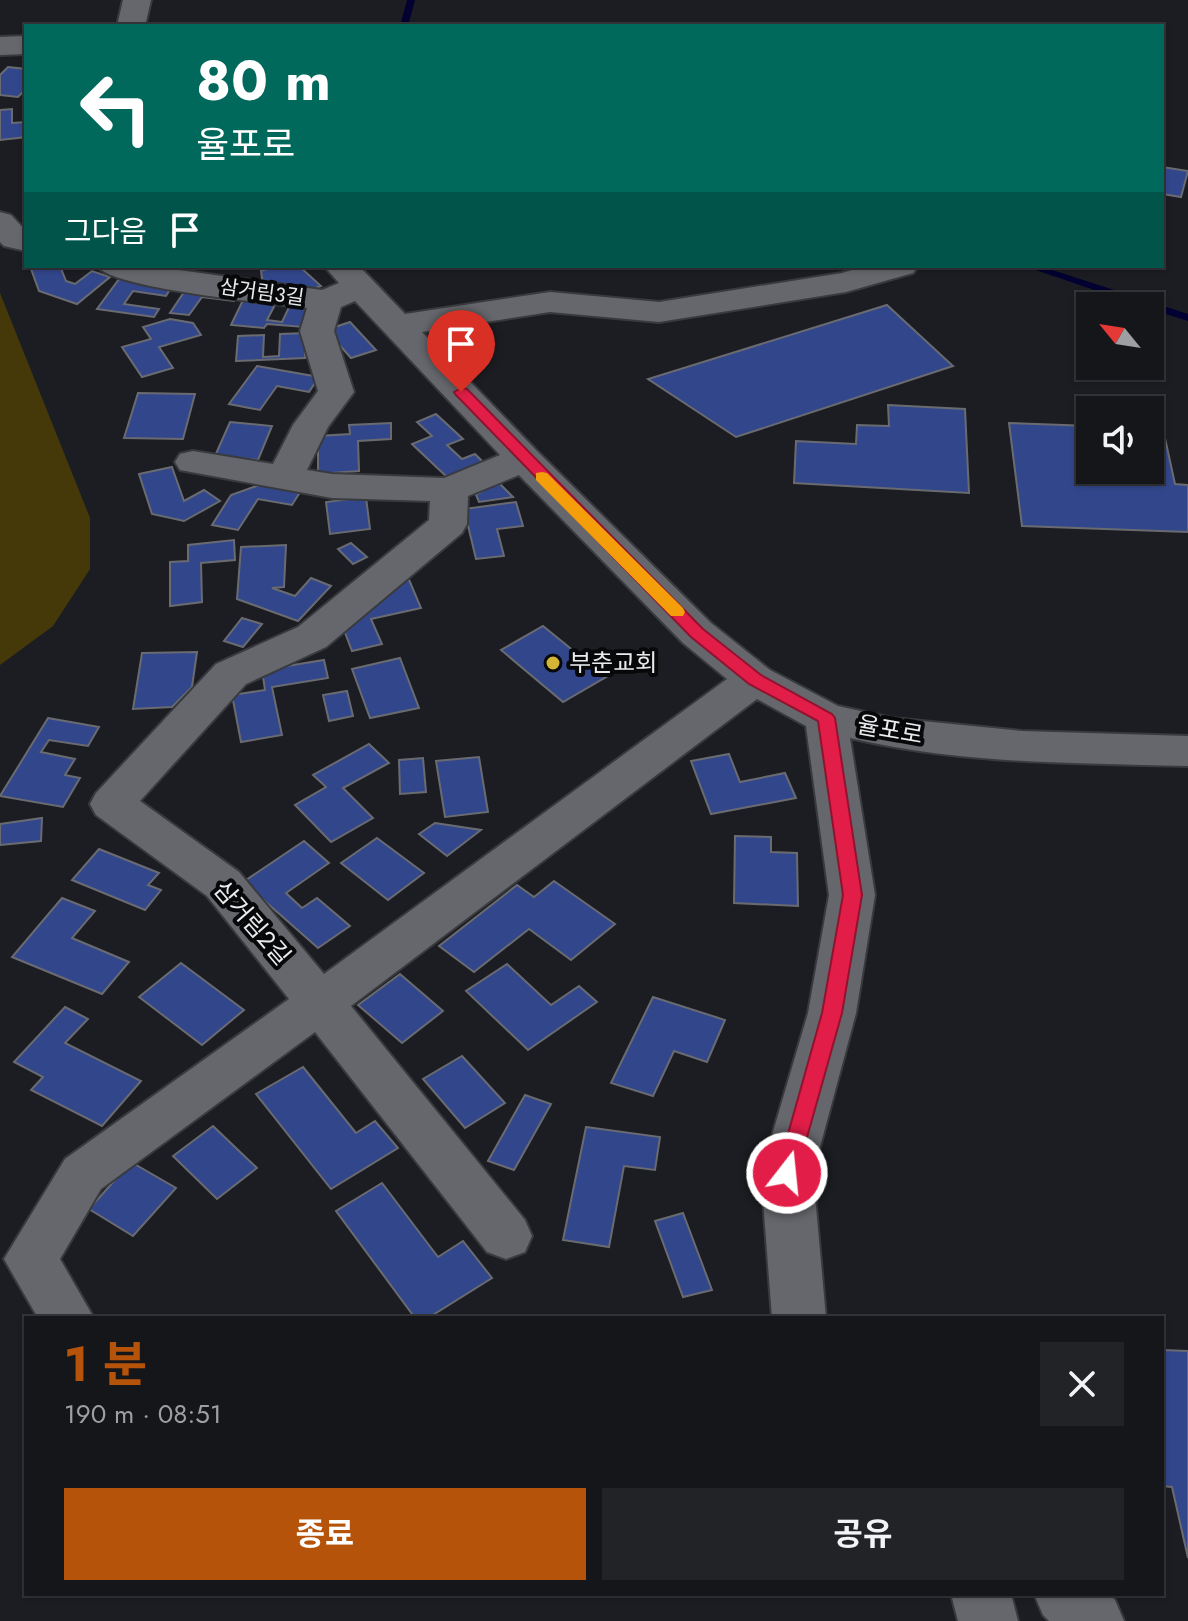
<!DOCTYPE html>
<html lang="ko">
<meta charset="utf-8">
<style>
body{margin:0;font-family:Jost,"Noto Sans KR",sans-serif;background:#222327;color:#f1f3f6;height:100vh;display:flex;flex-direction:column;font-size:30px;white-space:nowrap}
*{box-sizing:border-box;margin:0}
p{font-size:26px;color:#9d9fa2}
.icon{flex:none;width:44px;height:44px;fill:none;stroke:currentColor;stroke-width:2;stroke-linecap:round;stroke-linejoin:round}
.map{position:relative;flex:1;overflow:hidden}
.side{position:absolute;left:24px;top:1316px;width:1140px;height:280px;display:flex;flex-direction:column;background:#15161a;border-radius:0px;box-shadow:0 2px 6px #0004,0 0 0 2px #343539}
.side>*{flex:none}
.hud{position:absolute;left:24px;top:24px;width:1140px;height:244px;border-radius:0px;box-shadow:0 2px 6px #0004,0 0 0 2px #343539;background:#00695c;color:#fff;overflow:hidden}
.needle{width:52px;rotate:300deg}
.tools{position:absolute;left:1076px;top:292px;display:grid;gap:16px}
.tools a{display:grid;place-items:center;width:88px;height:88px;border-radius:0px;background:#15161a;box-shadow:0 2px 6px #0004,0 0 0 2px #343539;font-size:40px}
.pin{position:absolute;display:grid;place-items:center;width:68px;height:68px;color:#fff;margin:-82px -34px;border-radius:50% 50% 50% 0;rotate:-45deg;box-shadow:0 0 8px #0007}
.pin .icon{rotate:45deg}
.me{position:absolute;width:88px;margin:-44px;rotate:16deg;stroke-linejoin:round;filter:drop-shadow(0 0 6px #0008)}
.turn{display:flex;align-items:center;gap:28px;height:168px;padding:0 40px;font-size:36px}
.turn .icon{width:104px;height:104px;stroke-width:2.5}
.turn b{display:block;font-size:56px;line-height:68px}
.then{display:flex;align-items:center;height:76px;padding:0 40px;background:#0003;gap:16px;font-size:30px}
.round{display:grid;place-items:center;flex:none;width:84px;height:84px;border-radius:0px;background:#222327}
.headline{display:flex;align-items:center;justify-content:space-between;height:136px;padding:0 40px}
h1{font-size:48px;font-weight:700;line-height:60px;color:#b45309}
.action{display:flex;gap:16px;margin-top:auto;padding:16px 40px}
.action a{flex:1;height:92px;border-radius:0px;background:#b45309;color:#fff;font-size:32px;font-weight:700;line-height:92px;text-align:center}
.action a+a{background:#222327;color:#f1f3f6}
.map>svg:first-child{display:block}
.green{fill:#453909}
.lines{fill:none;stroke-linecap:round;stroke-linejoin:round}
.stream{fill:#020131;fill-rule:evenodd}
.building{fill:#32468b;stroke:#696b70;stroke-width:2}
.minor-casing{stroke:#383a3d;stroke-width:4}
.minor{fill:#65676c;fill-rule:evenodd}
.route{fill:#e11d48;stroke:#92132f;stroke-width:2}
.slow{fill:#f59e0b}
.poi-dot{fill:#d4b535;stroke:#070809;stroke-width:3}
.labels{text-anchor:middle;stroke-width:8;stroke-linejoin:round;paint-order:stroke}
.far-street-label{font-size:20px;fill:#eaebee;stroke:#070809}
.poi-label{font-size:24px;fill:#eaebee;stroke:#070809;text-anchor:start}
.street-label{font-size:24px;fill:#eaebee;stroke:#070809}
</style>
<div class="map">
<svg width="1188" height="1621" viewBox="0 0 1188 1621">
<rect width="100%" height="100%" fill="#1c1d22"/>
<polygon class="green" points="0,293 90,518 90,569 53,626 0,665"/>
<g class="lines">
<g class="stream">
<polygon points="407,0 415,0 408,26 400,26"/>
<polygon points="1024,266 1040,266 1188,314 1188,321 1150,309 1150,306 1141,306"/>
</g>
</g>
<g class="building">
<polygon points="8,67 26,69 26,89 18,97 0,95 0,75"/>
<polygon points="12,109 12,123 26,122 26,137 0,140 0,110"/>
<polygon points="1162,167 1188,171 1181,197 1162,194"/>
<polygon points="30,266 60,266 66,281 75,284 92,271 110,277 77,304 39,291"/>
<polygon points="276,266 299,266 321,286 307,291 263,285 261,271"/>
<polygon points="119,279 172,286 166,296 133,291 124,304 159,309 154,317 97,309"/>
<polygon points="188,286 239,293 234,301 202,297 189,315 170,313"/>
<polygon points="244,298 277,301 267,320 282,322 291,303 314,305 304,327 267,324 264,328 231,325"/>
<polygon points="887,305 953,366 736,437 648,379"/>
<polygon points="170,319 193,323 201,335 159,347 173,368 142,377 122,347 151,339 143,327"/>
<polygon points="350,322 376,350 351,358 326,330"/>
<polygon points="306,333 305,358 236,361 238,336 264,335 263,357 279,356 280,334"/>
<polygon points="257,366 319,377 309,392 277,386 260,410 229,404"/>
<polygon points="138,393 195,394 183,439 124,438"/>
<polygon points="888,405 965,409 969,493 794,483 796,441 856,444 857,425 889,426"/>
<polygon points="436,414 463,439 447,445 462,459 475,454 484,463 448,478 412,444 432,436 417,422"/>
<polygon points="230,422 272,426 258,460 215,456"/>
<polygon points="391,423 391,439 358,441 359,471 318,474 318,436 350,434 349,425"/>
<polygon points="1009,423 1090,426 1090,470 1150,470 1150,428 1163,429 1175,484 1188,485 1188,532 1022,526"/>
<polygon points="172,467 184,501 204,490 220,501 184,521 152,514 139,474"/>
<polygon points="498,482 513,497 479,502 476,495"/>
<polygon points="265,483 302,489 292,505 258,499 238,530 212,525 231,495"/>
<polygon points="366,497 370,529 330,534 326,502"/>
<polygon points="516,502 523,526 497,529 504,556 476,559 464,509"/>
<polygon points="234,540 235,560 201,563 202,602 170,606 170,562 188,561 188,545"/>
<polygon points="351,543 367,557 353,564 338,549"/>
<polygon points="286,545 284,587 272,588 295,596 311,578 331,586 298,621 237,599 241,547"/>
<polygon points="407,575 421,608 371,619 382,644 352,651 344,630"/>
<polygon points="242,618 262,624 243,647 224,641"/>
<polygon points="543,626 606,677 563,702 501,650"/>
<polygon points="197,652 192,687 172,707 133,709 142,653"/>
<polygon points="400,658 419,708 370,718 352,669"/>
<polygon points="324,660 328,678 272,687 282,735 241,742 232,695 265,690 262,670"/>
<polygon points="347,691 353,716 329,721 323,695"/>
<polygon points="48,718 99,727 88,746 49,740 41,752 75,759 65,775 80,778 63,807 0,796"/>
<polygon points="369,744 389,763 343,788 373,818 331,842 295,805 326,787 313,775"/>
<polygon points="729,754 740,782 785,773 796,798 711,814 691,761"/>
<polygon points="479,757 488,812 445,817 436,761"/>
<polygon points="423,758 426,792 400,794 399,760"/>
<polygon points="42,818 41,841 0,845 0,824"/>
<polygon points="435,823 481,830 447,856 419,834"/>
<polygon points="735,836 771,837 771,852 797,853 798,906 734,903"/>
<polygon points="377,838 424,873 388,900 341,863"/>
<polygon points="304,841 329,863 286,893 302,908 317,898 350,926 318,948 243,882"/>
<polygon points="99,849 159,873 148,885 161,890 145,910 72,880"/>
<polygon points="554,881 615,924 571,960 529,929 474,972 439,946 517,885 534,897"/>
<polygon points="62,898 95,911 72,938 129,962 102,994 12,957"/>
<polygon points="181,963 244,1010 202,1045 139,997"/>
<polygon points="507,964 551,1005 579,986 597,1002 528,1050 466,991"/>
<polygon points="400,974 443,1011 402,1043 358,1005"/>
<polygon points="653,997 725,1020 707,1062 674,1051 653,1096 611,1083"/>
<polygon points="65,1007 88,1019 65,1043 141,1081 102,1126 31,1090 43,1077 14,1062"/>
<polygon points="462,1056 505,1103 465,1128 423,1079"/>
<polygon points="303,1067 356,1133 375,1121 398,1148 331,1189 256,1094"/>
<polygon points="525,1095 551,1104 514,1170 488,1161"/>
<polygon points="213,1126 257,1168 217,1199 173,1156"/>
<polygon points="586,1127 660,1137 655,1170 624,1166 609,1247 563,1240"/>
<polygon points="131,1162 176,1188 133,1236 89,1209"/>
<polygon points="382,1183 438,1257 463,1241 492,1278 428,1318 415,1318 336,1211"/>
<polygon points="683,1213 712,1290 683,1297 655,1221"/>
<polygon points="1162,1350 1188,1351 1188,1558 1172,1487 1162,1486"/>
</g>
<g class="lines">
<g class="minor-casing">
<g id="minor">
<polygon points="123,0 151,0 145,26 117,26"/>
<polygon points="26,36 26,54 0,55 0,37"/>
<polygon points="0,212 11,215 26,231 26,251 4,246 0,242"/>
<path d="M97 266H150L322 290 339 283 324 266H359L405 314 550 292 659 302 842 273 865 266H918L913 273 846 292 659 322 550 312 422 332 537 451 711 623 770 670 838 706 892 718 1022 731 1188 736V766C1075 763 960 764 850 738L875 895 856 1013 813 1173 826 1318H772L761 1173 808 1013 829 895 806 726 757 699 351 1006 525 1220 532 1236 525 1252 506 1259 487 1252 315 1032 101 1189 60 1259 94 1318H38L4 1259 65 1159 289 999 207 896 96 815 90 804 96 793 216 664 298 627 429 520 430 501 332 498 180 470 175 462 180 454 193 451 273 464 293 425 318 391 300 331 307 308C271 303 113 289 97 266ZM355 301 500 455 444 478 332 474 307 470 328 427 354 392 334 331 341 307ZM519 475 683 643 727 679 324 974 239 872 140 801 246 684 326 647 462 533 467 524 468 496Z"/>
<polygon points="951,1594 1011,1594 1018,1621 958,1621"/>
<polygon points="1034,1594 1109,1594 1115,1600 1124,1621 1049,1621 1043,1615"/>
</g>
</g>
<use href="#minor" class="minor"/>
</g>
<polygon class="route" points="461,388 467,389 703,629 761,675 832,714 835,718 862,895 842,1013 795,1180 787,1182 780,1180 777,1173 822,1013 843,895 818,721 749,684 691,637 456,395 454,392"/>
<polygon class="slow" points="542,472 547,473 683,608 685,612 683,616 671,616 536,480 536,473"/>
<circle class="poi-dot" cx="553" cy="663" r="8"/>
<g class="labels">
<g class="far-street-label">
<text transform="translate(262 292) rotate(8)" y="7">삼거림3길</text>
</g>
<g class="poi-label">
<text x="569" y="671">부춘교회</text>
</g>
<g class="street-label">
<text transform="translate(890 730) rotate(10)" y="8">율포로</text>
<text transform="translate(252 923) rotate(49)" y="8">삼거림2길</text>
</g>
</g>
</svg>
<div class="tools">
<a><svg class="needle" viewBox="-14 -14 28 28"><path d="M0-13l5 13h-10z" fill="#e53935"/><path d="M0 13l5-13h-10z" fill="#9d9fa2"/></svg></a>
<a><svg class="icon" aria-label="sound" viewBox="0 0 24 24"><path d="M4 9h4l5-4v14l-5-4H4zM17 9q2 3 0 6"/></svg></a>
</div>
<div class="pin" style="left:461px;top:392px;background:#d93025"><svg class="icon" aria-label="arrive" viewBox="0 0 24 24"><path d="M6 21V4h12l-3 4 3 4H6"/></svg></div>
<svg class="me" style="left:787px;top:1173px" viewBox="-20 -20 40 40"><circle r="17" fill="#e11d48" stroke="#fff" stroke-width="3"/><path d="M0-11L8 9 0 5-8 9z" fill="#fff"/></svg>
<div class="hud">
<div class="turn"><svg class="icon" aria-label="left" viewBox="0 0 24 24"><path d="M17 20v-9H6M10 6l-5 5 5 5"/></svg><div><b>80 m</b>율포로</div></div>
<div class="then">그다음<svg class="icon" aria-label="arrive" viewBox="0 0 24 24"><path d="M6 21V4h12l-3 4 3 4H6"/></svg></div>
</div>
<section class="side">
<div class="headline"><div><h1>1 분</h1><p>190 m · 08:51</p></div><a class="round"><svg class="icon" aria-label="close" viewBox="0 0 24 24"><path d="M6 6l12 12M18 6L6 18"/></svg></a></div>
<div class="action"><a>종료</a><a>공유</a></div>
</section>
</div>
